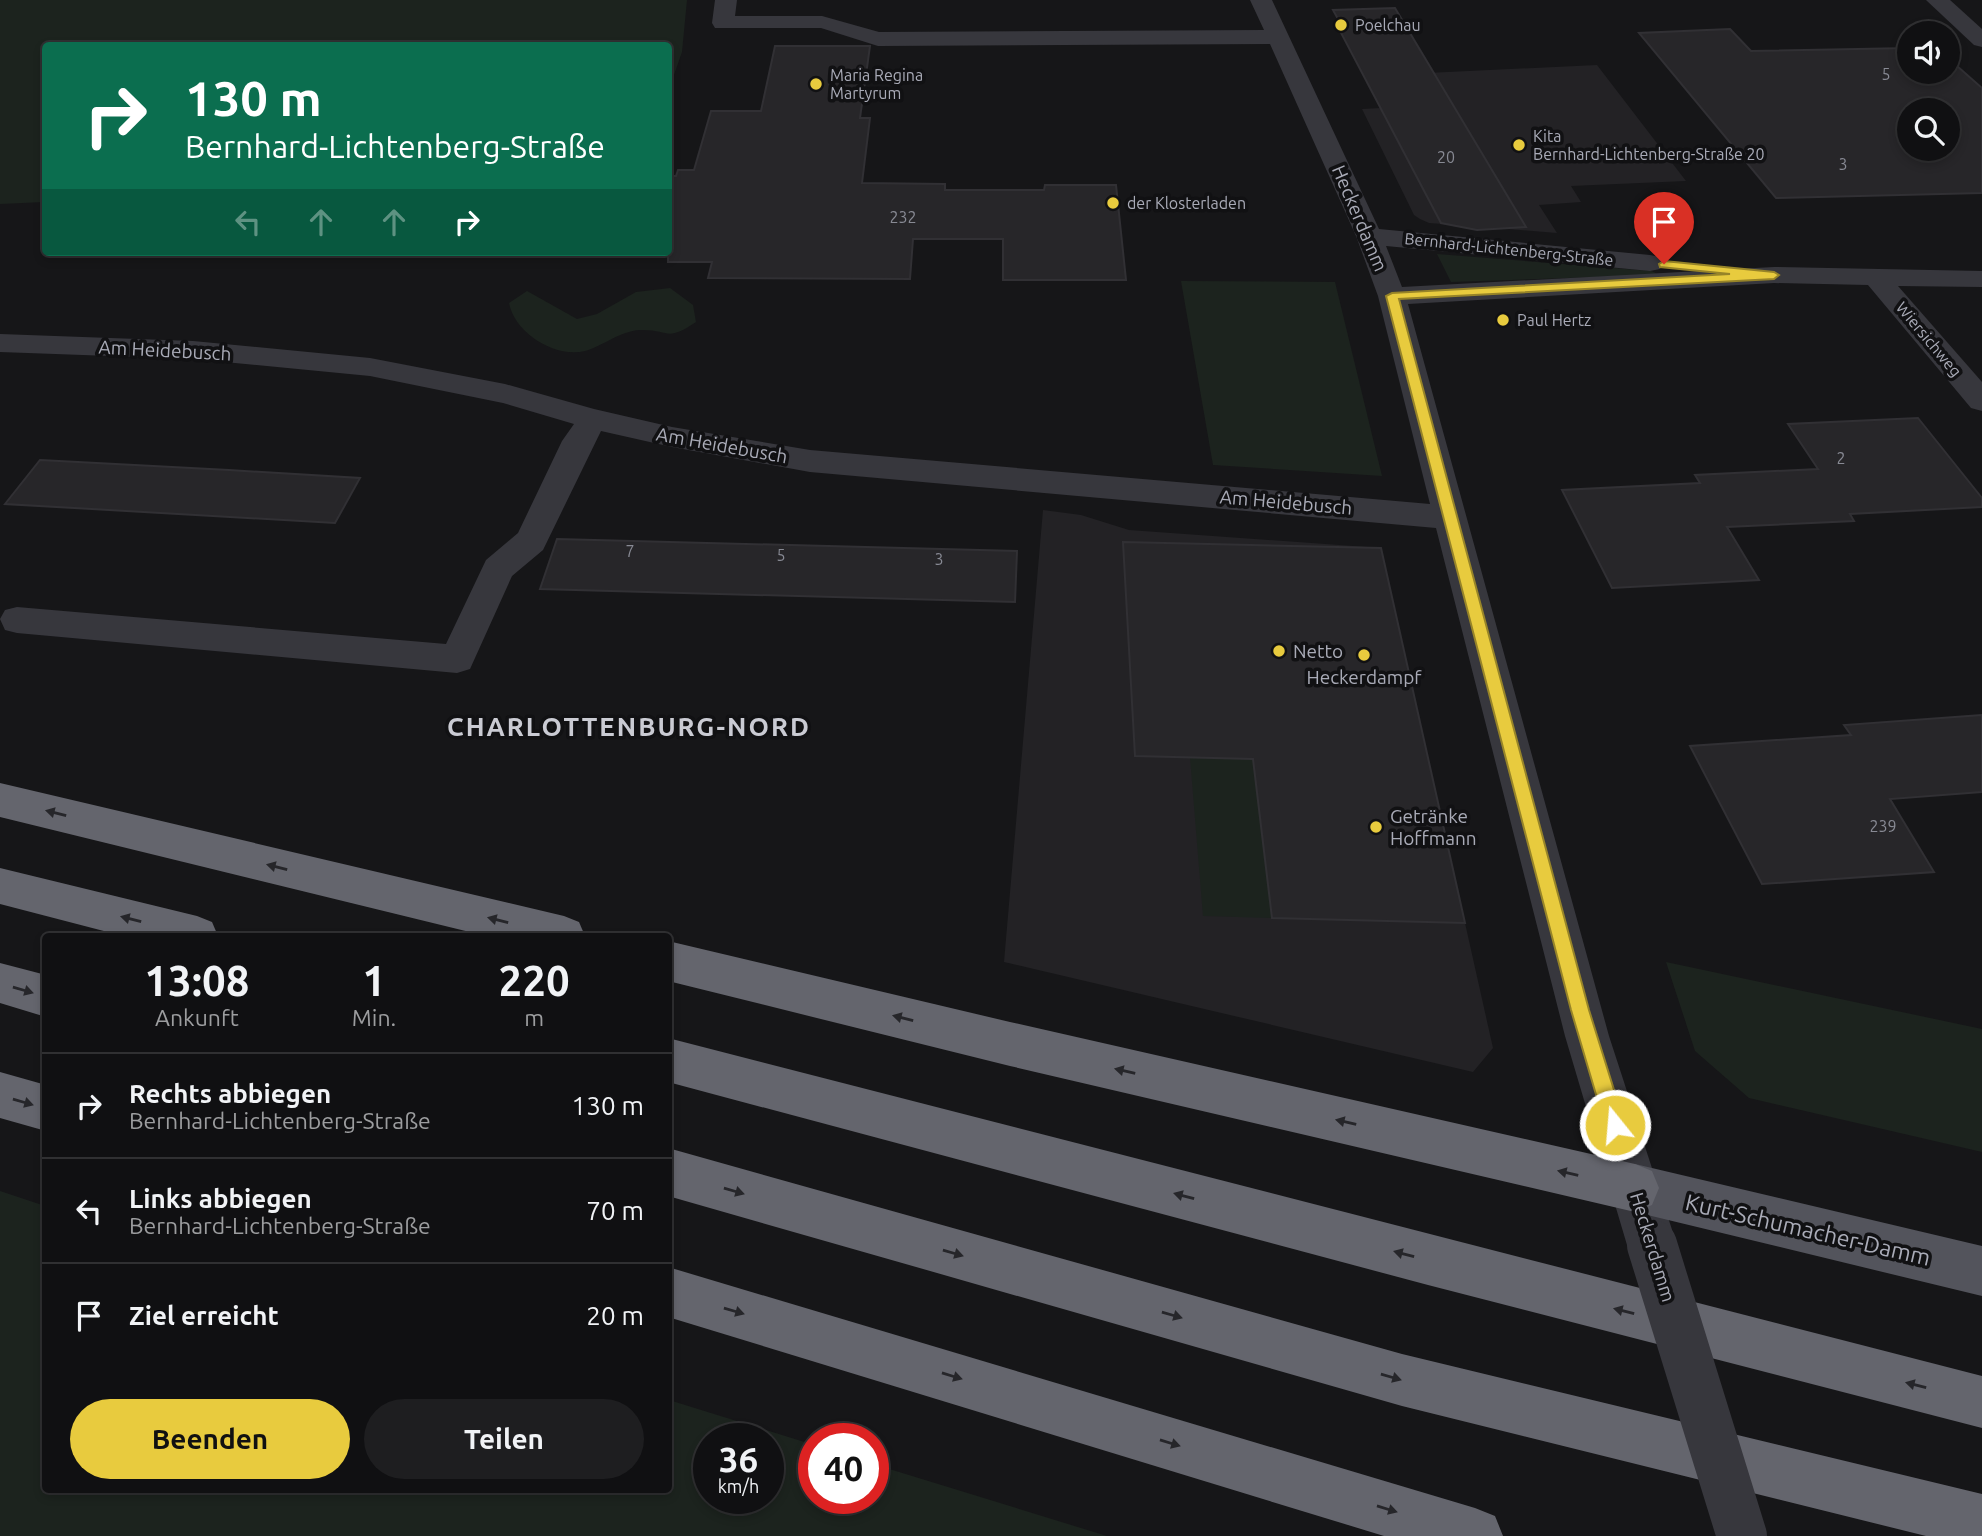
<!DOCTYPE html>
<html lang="de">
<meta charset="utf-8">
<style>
body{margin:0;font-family:Ubuntu,sans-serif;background:#1e1e20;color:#f1f3f6;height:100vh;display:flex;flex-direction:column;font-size:26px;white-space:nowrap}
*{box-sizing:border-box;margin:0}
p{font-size:23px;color:#9c9d9f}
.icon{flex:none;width:38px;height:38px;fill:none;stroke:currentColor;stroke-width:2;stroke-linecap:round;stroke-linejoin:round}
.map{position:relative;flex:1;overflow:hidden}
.panel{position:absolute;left:42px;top:933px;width:630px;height:560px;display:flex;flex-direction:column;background:#101012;border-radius:7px;box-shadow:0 4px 10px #0003,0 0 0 2px #303032}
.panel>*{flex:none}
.hud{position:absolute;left:42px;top:42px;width:630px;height:214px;border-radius:7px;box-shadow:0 4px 10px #0003,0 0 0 2px #303032;background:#0b6e4f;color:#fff;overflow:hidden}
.tools{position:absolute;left:1897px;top:21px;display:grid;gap:14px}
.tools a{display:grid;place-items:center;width:63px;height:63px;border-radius:50%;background:#101012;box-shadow:0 4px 10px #0003,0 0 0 2px #303032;font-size:35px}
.speed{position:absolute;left:693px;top:1423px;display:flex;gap:14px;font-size:35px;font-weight:700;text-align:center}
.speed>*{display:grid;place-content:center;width:91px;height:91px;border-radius:50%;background:#101012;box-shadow:0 4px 10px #0003,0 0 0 2px #303032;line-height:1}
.speed small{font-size:18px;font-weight:400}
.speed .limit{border:10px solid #d22;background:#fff;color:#111}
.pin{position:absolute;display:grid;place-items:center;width:60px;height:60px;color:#fff;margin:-72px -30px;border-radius:50% 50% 50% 0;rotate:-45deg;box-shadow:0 0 7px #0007}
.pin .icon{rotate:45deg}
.me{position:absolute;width:77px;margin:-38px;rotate:343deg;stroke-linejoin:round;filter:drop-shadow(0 0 5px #0008)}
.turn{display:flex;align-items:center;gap:24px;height:147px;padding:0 28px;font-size:32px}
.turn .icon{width:91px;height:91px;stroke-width:2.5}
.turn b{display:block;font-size:49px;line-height:60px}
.lanes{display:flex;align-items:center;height:66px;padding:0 28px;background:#0003;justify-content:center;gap:35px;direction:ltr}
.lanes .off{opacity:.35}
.eta{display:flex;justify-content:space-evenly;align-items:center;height:119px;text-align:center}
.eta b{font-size:42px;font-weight:700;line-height:49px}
.action{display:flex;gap:14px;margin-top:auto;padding:14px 28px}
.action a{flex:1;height:80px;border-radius:42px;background:#e8cb3e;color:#111;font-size:28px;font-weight:700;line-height:80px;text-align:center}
.action a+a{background:#1e1e20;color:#f1f3f6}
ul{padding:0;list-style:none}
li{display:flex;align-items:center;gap:21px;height:105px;padding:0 28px;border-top:2px solid #303032}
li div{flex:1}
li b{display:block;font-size:26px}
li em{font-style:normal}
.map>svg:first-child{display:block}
.built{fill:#232225}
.green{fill:#1c231e;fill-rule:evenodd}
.building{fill:#272629;stroke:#313034;stroke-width:2;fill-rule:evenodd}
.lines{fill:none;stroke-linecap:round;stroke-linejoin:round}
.minor{fill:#37373d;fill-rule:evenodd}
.major{fill:#53545c;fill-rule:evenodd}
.highway{fill:#64656d;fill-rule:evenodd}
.minor-bridge{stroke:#37373d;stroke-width:50}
.oneway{fill:#26262a}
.route{fill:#e8cb3e;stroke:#978428;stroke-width:2}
.poi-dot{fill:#e8cb3e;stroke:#111113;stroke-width:2.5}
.labels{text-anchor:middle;stroke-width:7;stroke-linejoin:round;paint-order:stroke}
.far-poi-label{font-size:16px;fill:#a9abb7;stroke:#111113;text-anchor:start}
.number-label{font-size:16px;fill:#888a94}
.far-street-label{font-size:16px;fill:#a9abb7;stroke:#111113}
.street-label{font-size:19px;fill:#a9abb7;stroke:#111113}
.poi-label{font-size:19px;fill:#a9abb7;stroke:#111113;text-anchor:start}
.near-street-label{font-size:23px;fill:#a9abb7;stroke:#111113}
.district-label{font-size:26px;font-weight:bold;letter-spacing:2px;fill:#cacbd3;stroke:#111113}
</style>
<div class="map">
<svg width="1982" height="1536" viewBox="0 0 1982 1536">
<rect width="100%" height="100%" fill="#161618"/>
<g class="built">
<polygon points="1597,65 1686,181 1571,186 1581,202 1539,205 1557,233 1496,228 1473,230 1470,226 1429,223 1420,219 1414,215 1362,109 1381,108 1364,76"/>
<polygon points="1043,510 1081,515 1129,530 1381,548 1493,1048 1473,1072 1004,962"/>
</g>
<g class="green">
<polygon points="0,0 687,0 682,52 669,89 668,46 46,46 45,202 0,204"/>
<polygon points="1437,254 1651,271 1656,273 1655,275 1451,282"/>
<polygon points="1181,281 1335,282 1382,476 1213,465"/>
<path d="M670 288 693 305 696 322C665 343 670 329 640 330 620 331 603 346 585 351 554 358 515 333 509 303L527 291 577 319 597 314 636 292Z"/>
<polygon points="1190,757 1253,759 1272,918 1203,916"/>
<polygon points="1666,962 1982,1029 1982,1152 1749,1098 1695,1051"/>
<path d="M0 1191 45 1206 46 1489H668L669 1400 814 1445V1498H873V1464L1107 1536H0ZM768 1438V1498H709V1438Z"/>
</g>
<g class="building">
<polygon points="1395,8 1526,227 1477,230 1441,223 1340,31 1344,30 1333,10"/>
<path d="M1730 29 1751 51 1909 48V72H1948V58L1982 88V193L1776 198 1639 33ZM1909 110H1948V149H1909Z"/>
<polygon points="775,46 870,46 860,118 870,118 862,183 945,184 945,190 1044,190 1045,185 1116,185 1126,280 1003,280 1003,239 913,239 910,279 708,278 712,262 668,262 668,176 676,176 678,170 694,170 711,111 761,111"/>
<polygon points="1918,418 1982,498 1982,507 1850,514 1854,521 1727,527 1759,580 1612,588 1562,490 1700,483 1695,475 1818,469 1788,424"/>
<polygon points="40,460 229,470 360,478 335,523 5,504"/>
<polygon points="557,539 1017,551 1015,602 540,589"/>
<polygon points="1123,542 1381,548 1465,923 1272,918 1253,759 1135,756"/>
<polygon points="1982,715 1982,792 1890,799 1934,872 1762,884 1690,746 1851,735 1844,725"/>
</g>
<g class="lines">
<g class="minor">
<polygon points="715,0 737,0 735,16 822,16 879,32 1264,30 1250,0 1272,0 1379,229 1650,255 1660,257 1664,263 1660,269 1650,271 1386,246 1402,287 1774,267 1982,271 1982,287 1898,286 1982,382 1982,411 1971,408 1868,285 1774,283 1408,304 1609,1036 1677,1245 1669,1262 1652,1270 1635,1262 1627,1245 1565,1036 1436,528 810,472 672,447 601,431 543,550 512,576 470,669 457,673 17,633 5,630 0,619 5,610 17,607 446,644 486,560 518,533 562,441 574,424 503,403 370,376 193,359 0,352 0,334 193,341 370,358 505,384 594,409 672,427 810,450 1430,504 1378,296 1356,236 1270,44 878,46 821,28 715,28 712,23"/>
<polygon points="1926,0 1950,0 1982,29 1982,47 1974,45"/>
</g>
<polygon class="major" points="1635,1164 1982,1246 1982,1296 1635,1212 1618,1205 1611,1188 1618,1171"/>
<g class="highway">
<polygon points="0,783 564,916 579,922 585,936 486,936 0,817"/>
<polygon points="0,868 197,916 212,922 218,936 123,936 0,904"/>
<polygon points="668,941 1010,1022 1635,1164 1652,1171 1659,1188 1652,1205 1635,1212 1010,1066 668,981"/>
<polygon points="0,963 46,975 46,1017 0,1003"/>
<polygon points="668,1038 1982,1376 1982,1428 1428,1285 668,1082"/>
<polygon points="0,1072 46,1085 46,1131 0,1118"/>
<polygon points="668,1148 1402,1354 1982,1494 1982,1536 1926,1536 1402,1406 668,1196"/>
<polygon points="668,1267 1475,1508 1495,1516 1503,1536 1384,1536 668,1317"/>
</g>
<polyline class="minor-bridge" points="1652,1245 1742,1536"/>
</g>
<defs><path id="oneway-solid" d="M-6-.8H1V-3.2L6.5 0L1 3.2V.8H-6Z" transform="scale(1.75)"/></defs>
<g class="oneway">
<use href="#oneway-solid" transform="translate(56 813) rotate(-166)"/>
<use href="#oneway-solid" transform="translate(277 867) rotate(-166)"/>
<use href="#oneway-solid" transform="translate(131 919) rotate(-166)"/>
<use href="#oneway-solid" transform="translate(498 920) rotate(-166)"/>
<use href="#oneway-solid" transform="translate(23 990) rotate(16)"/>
<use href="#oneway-solid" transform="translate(903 1018) rotate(-166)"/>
<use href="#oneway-solid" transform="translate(1125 1071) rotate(-167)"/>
<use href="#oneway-solid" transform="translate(23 1102) rotate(16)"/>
<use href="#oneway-solid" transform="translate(1346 1122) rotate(-167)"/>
<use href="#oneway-solid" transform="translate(1568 1173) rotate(-167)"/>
<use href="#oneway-solid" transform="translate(734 1191) rotate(16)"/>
<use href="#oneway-solid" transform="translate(1184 1196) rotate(-165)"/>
<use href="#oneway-solid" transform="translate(953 1253) rotate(16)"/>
<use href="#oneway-solid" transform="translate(1404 1254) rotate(-165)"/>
<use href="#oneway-solid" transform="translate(734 1311) rotate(16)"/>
<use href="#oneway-solid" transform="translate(1624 1311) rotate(-166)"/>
<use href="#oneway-solid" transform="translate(1172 1315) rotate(16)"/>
<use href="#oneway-solid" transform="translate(952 1376) rotate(17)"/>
<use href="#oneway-solid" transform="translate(1391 1377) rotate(16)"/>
<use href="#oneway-solid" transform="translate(1916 1385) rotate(-166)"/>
<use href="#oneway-solid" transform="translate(1170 1443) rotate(17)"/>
<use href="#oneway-solid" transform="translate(1387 1509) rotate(17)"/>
</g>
<polygon class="route" points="1664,261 1774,272 1779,275 1774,279 1399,299 1589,1010 1625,1125 1622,1132 1615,1135 1608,1132 1605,1125 1571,1010 1386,296 1392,293 1730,274 1660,267 1659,264"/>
<g class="poi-dot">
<circle cx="1341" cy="25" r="7"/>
<circle cx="816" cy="84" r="7"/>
<circle cx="1519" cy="145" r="7"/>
<circle cx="1113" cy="203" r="7"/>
<circle cx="1503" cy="320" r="7"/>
<circle cx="1279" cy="651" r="7"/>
<circle cx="1364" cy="655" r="7"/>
<circle cx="1376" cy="827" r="7"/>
</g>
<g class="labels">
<g class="far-poi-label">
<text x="1355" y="31">Poelchau</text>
<text x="830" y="81">Maria Regina<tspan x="830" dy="18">Martyrum</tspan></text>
<text x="1533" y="142">Kita<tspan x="1533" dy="18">Bernhard-Lichtenberg-Straße 20</tspan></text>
<text x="1127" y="209">der Klosterladen</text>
<text x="1517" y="326">Paul Hertz</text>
</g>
<g class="number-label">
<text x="1886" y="80">5</text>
<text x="1446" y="163">20</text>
<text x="1843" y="170">3</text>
<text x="903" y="223">232</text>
<text x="1841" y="464">2</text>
<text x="630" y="557">7</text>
<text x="781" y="561">5</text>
<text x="939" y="565">3</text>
<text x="1883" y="832">239</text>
</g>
<g class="far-street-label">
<text transform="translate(1509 249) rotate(6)" y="6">Bernhard-Lichtenberg-Straße</text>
<text transform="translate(1929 339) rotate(50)" y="6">Wiersichweg</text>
</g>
<g class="street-label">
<text transform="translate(1360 218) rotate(67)" y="7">Heckerdamm</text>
<text transform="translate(165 350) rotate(3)" y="7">Am Heidebusch</text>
<text transform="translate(722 445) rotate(10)" y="7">Am Heidebusch</text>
<text transform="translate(1286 502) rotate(5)" y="7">Am Heidebusch</text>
<text transform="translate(1653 1247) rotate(73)" y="7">Heckerdamm</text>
</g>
<g class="poi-label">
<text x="1293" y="658">Netto</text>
<text x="1364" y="684" text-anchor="middle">Heckerdampf</text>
<text x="1390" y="823">Getränke<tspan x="1390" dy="22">Hoffmann</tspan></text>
</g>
<g class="near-street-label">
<text transform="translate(1808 1230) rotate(13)" y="8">Kurt-Schumacher-Damm</text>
</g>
<g class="district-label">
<text x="629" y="736">CHARLOTTENBURG-NORD</text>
</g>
</g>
</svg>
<div class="tools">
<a><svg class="icon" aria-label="sound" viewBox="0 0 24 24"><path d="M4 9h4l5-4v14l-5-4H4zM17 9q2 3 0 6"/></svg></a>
<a><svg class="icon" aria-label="search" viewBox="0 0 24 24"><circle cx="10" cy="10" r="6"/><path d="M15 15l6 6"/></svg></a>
</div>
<div class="speed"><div>36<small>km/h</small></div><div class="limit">40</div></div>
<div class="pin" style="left:1664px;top:264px;background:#d93025"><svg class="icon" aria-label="arrive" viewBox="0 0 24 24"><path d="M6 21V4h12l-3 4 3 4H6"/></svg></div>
<svg class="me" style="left:1615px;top:1125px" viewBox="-20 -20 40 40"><circle r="17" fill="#e8cb3e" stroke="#fff" stroke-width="3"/><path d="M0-11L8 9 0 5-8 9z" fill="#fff"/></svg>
<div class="hud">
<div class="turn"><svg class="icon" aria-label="right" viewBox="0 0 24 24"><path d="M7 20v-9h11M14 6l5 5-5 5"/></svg><div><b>130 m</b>Bernhard-Lichtenberg-Straße</div></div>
<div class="lanes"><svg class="icon off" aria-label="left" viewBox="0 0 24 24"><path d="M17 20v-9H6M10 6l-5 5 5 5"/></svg><svg class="icon off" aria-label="ahead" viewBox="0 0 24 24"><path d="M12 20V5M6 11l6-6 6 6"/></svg><svg class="icon off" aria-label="ahead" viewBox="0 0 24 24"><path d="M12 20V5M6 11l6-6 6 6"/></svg><svg class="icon" aria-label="right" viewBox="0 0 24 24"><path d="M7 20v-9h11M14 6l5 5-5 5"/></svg></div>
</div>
<section class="panel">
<div class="eta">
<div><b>13:08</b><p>Ankunft</p></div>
<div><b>1</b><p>Min.</p></div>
<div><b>220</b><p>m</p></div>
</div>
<ul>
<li><svg class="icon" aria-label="right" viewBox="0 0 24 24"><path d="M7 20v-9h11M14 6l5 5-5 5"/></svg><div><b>Rechts abbiegen</b><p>Bernhard-Lichtenberg-Straße</p></div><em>130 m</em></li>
<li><svg class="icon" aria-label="left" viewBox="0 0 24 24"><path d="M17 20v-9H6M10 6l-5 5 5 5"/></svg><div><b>Links abbiegen</b><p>Bernhard-Lichtenberg-Straße</p></div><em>70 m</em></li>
<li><svg class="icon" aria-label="arrive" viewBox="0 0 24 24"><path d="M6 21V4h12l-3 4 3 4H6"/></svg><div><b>Ziel erreicht</b></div><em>20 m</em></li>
</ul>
<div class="action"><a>Beenden</a><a>Teilen</a></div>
</section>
</div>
